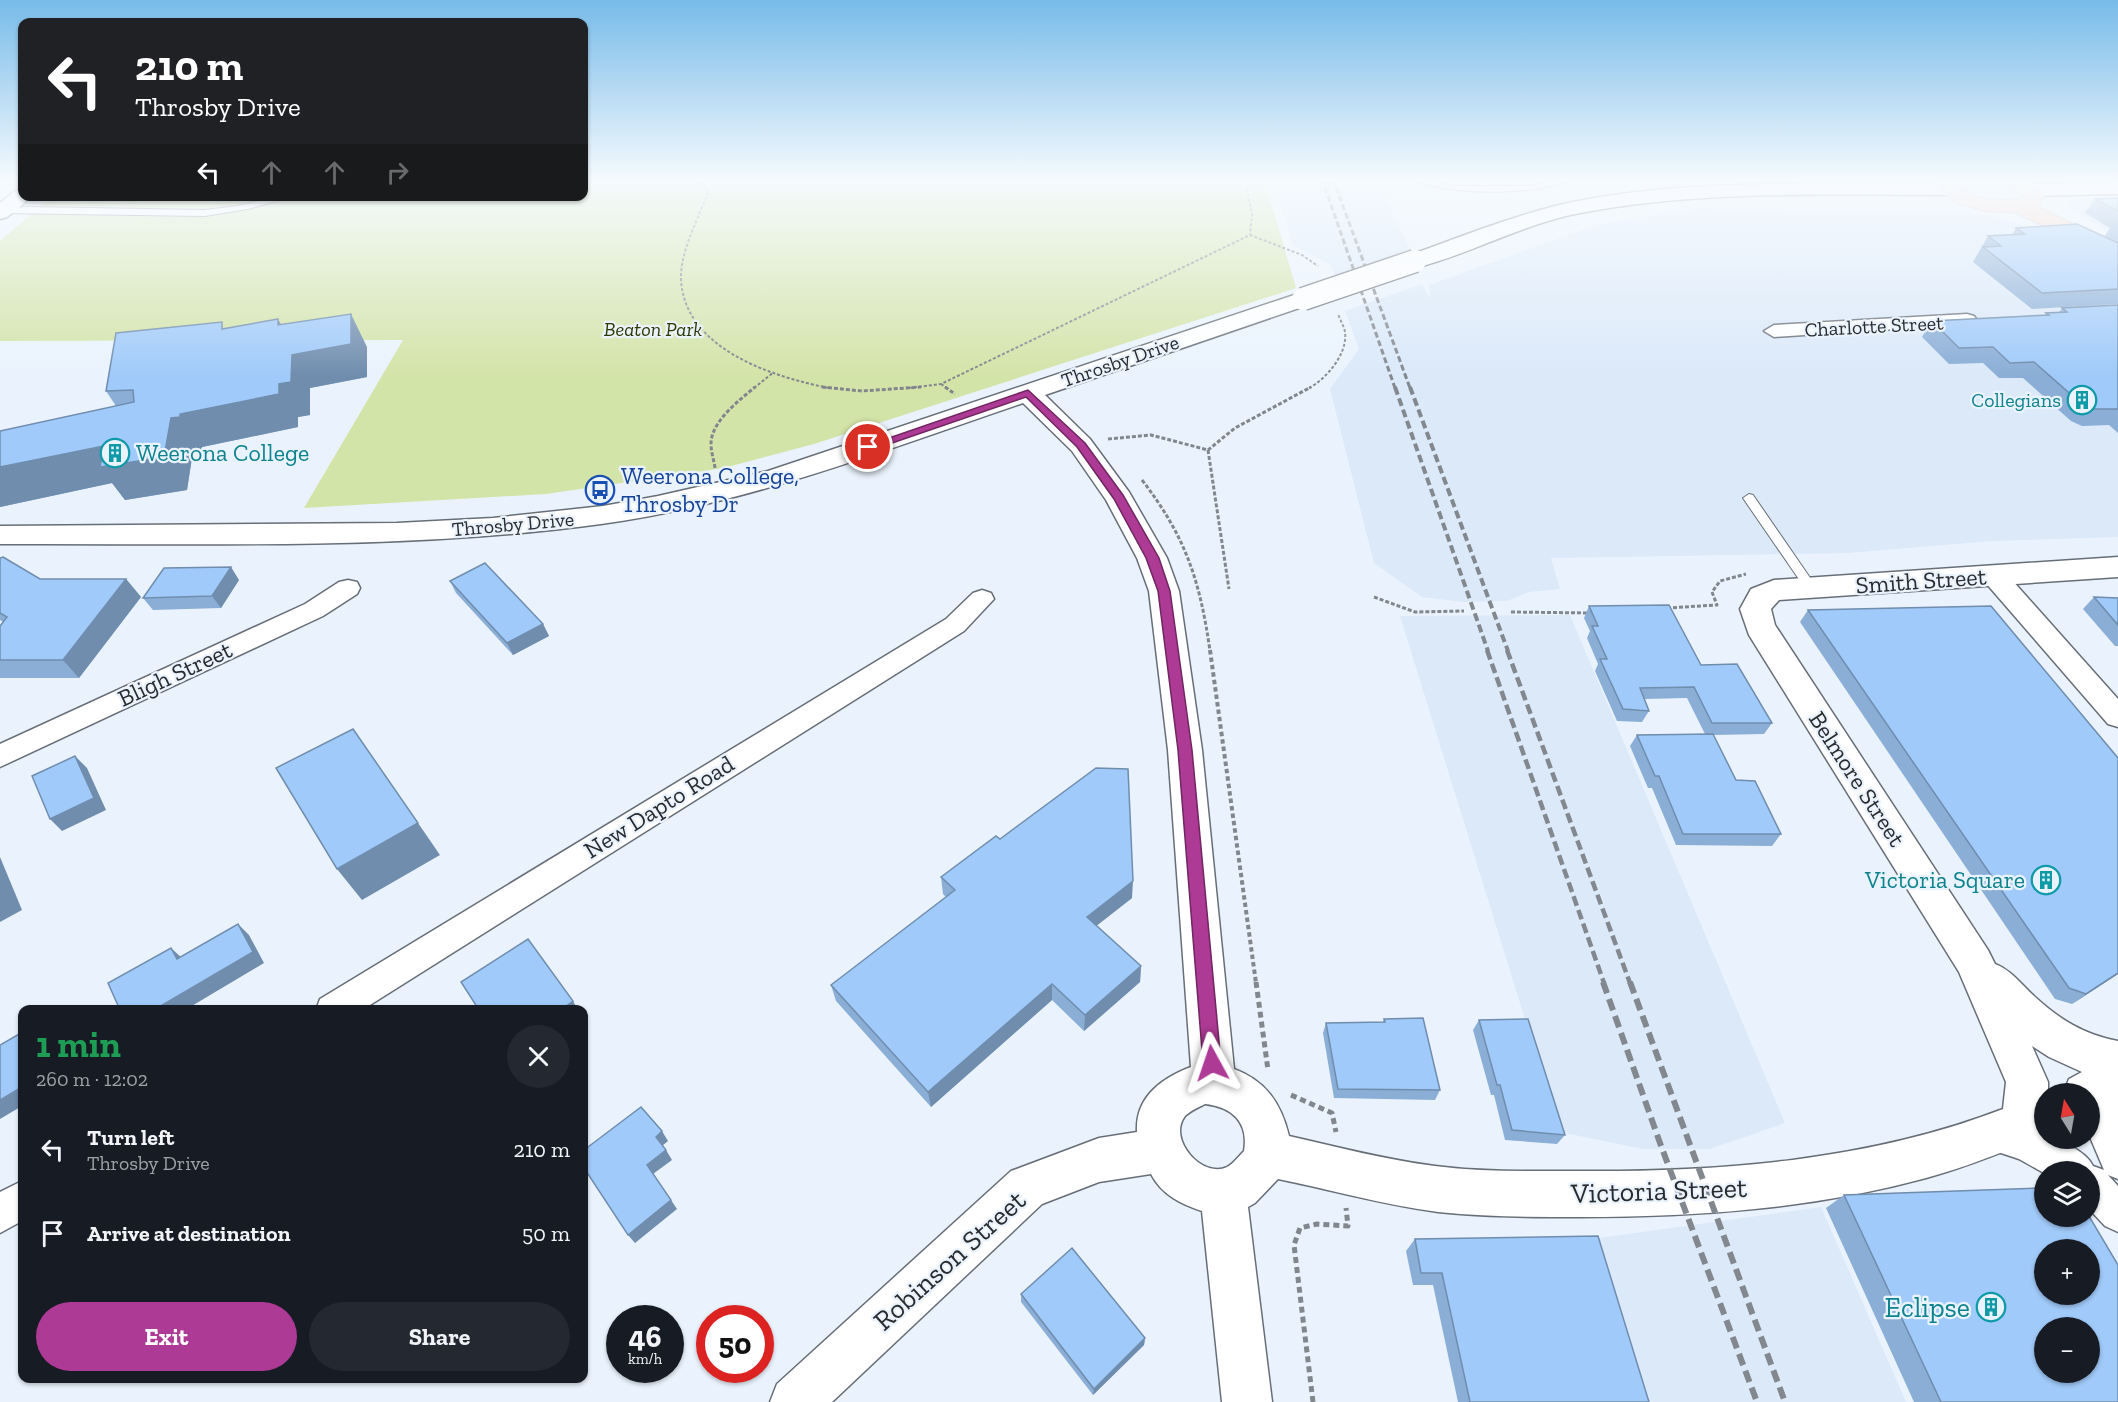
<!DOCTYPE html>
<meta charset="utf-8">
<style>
body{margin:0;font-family:"Zilla Slab",serif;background:#242831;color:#f1f3f6;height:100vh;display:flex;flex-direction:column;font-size:22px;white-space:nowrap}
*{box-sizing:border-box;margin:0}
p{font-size:20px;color:#9ea1a6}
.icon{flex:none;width:33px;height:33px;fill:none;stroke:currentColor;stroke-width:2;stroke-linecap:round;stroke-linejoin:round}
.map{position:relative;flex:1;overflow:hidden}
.panel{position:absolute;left:18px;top:1005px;width:570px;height:378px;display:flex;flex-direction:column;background:#171b24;border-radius:12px;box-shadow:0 2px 4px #0004}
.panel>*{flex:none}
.guide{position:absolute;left:18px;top:18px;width:570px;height:183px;border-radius:12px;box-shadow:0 2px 4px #0004;background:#202124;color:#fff;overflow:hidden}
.needle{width:39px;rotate:349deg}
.fabs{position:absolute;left:2034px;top:1083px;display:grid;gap:12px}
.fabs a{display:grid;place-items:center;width:66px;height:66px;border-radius:50%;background:#171b24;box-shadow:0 2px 4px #0004;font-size:30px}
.speed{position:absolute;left:606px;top:1305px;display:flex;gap:12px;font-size:30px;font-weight:700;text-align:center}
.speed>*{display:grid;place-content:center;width:78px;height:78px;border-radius:50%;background:#171b24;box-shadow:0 2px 4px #0004;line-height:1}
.speed small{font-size:15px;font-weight:400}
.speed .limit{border:9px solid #d22;background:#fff;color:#111}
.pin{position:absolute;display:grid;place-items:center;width:51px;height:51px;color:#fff;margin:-26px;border:3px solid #fff;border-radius:50%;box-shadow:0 2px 6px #0007}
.me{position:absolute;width:66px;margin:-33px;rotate:355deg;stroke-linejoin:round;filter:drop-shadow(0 0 4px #0008)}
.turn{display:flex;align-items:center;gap:21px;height:126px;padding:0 18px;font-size:27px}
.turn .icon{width:78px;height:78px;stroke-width:2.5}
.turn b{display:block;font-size:42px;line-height:51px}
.lanes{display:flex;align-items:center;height:57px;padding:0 18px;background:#0003;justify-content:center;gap:30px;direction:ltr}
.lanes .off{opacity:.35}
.round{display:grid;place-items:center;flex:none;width:63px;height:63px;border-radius:32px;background:#242831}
.summary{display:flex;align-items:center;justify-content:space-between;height:102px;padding:0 18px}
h1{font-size:36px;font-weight:700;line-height:45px;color:#1e9e55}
.primary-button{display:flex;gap:12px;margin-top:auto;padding:12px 18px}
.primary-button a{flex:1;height:69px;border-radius:36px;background:#ad3a94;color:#fff;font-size:24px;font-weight:700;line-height:69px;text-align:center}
.primary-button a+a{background:#242831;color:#f1f3f6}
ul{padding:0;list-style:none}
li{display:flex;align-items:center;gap:18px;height:84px;padding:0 18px}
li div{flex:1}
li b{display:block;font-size:22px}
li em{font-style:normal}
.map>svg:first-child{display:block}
.built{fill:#dbe9f9}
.green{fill:#d3e4a8}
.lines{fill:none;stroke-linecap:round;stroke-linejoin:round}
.lane-casing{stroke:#676e77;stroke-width:2}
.street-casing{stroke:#676e77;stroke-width:3}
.secondary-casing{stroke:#676e77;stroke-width:3}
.primary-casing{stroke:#d0d1d1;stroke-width:3}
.path-far3{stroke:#81878d;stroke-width:2;stroke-dasharray:3 2;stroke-linecap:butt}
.path-far2{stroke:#81878d;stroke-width:3;stroke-dasharray:4 2;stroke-linecap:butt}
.path-far1{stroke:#81878d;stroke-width:4;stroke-dasharray:4.5 3;stroke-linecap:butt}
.path{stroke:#81878d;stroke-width:5;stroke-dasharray:6 4;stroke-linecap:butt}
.lane{fill:#fff;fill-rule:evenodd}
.street{fill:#fff;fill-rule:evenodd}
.secondary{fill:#fff;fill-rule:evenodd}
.primary{fill:#fed7c9;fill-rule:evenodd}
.rail-far3{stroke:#82888e;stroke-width:3;stroke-dasharray:6 3;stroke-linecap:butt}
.rail-far2{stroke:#82888e;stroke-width:4;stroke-dasharray:8 4;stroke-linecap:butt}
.rail-far1{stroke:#82888e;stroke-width:4.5;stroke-dasharray:10 4.5;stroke-linecap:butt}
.rail{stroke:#82888e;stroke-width:6;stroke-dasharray:12 6;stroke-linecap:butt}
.secondary-bridge-casing{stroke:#676e77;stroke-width:25;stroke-linecap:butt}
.secondary-bridge{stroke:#fff;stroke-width:22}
.wall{fill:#8aaed6}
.shaded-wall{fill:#708dae}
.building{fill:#a0caf9;stroke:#708dae;stroke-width:1.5;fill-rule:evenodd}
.route{fill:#ad3a94;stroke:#702660;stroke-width:1.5}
.labels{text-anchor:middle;stroke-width:4.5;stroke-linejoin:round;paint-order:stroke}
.far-street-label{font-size:20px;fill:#292c2f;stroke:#eaf3fd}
.far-park-label{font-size:20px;font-style:italic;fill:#2d3900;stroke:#eaf3fd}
.far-culture-label{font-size:20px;fill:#0d838f;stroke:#eaf3fd;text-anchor:end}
.culture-label{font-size:24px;fill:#0d838f;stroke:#eaf3fd;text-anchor:start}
.transit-label{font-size:24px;fill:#164399;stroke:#eaf3fd;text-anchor:start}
.street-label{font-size:24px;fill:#292c2f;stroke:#eaf3fd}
.near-street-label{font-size:28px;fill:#292c2f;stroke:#eaf3fd}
.near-culture-label{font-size:28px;fill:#0d838f;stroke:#eaf3fd;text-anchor:end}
</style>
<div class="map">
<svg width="2118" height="1402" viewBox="0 0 2118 1402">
<rect width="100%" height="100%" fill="#eaf3fd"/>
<g class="built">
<polygon points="1272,179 1377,179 1411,251 1335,276 1330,264 1293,245"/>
<polygon points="1378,179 1592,179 1527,190 1446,191 1409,187"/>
<polygon points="2071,198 2118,198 2118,237 2068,208"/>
<polygon points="1698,208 1987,214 2043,232 2118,270 2118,537 1992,541 1848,553 1551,558 1560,589 1529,592 1507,601 1463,602 1422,597 1374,563 1330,389 1359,349 1345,311 1422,284 1430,298 1429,285 1596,225"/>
<polygon points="1570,615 1785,1123 1710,1149 1643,1149 1560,1132 1400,616"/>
<polygon points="1821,1207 1906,1402 1634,1402 1585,1240"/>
</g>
<polygon class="green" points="584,179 1264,179 1296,288 814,444 724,468 546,494 304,508 403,340 0,341 0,241 50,198 211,200 216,196 584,196"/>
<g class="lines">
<g class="lane-casing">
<g id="lane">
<path d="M1414 179H1429L1450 186H1531L1555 179H1570C1539 196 1445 196 1414 179Z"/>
<polygon points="279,196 295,196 248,209 205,216 0,213 0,209 3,208 28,207 205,210 238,206"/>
<polygon points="1749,494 1753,495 1815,585 1817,588 1815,591 1807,591 1743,498"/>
</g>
</g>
<g class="street-casing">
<g id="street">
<polygon points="1967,314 1974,316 1977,320 1974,324 1774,337 1764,331 1774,325"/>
<polygon points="1994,568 2003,570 2118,699 2118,727 2108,724 1985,582 1982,576 1985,570"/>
<polygon points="348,580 357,582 360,588 357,594 323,616 0,767 0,744 305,604 339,582"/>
<polygon points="982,590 991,593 994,599 964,631 362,1010 316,1010 320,999 946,619 973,593"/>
<path d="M2106 1064 2118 1069V1179L2108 1175 2118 1186V1232L2105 1226 2090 1210V1172L2044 1173 2019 1159 1983 1147 1978 1134 1983 1121C2002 1114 2027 1123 2044 1133V1138C2059 1138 2087 1152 2093 1166L2104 1170 2090 1137V1094H2085L2094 1069Z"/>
<polygon points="22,1181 22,1221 0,1233 0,1192"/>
</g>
</g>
<g class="secondary-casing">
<g id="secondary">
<polygon points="2118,182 2118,194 2030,196 2023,194 2020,190 2023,186 2030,184"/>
<path d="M1810 183H1949L1956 185 1959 189 1956 193 1949 195C1826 195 1701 190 1580 213 1522 224 1471 254 1415 268L1407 266 1404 261 1407 256C1458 238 1507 218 1559 205 1641 186 1727 185 1810 183Z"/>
<polygon points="22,189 22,196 31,196 29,199 7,217 0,219 0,203 15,191"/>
<path d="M1303 292 1311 294 1314 299 1311 304 1045 395 1090 439 1129 492 1167 558 1179 591 1202 750 1234 1069C1266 1081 1281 1103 1289 1136 1338 1147 1386 1160 1435 1166 1482 1172 1529 1171 1576 1171 1719 1172 1868 1161 2003 1109L2006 1082 1959 972 1749 635 1740 609 1751 589 1774 580 2118 557V577L1779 600 1771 609 1775 625 1988 950 1995 964C2011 970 2021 984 2034 996 2059 1019 2084 1035 2118 1041V1097L2090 1113V1094H2063L2069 1079 2082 1072 2049 1057 2032 1046 2048 1082V1094H2044V1135C2006 1151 1967 1167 1926 1178 1813 1209 1695 1217 1579 1217 1532 1217 1485 1217 1438 1212 1384 1205 1332 1190 1278 1179L1255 1203 1248 1207 1272 1402H1222L1202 1211C1181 1204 1162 1195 1151 1174L1099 1182 1042 1204 832 1402H770L777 1384 1011 1171 1099 1138 1137 1132C1135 1097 1162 1078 1191 1067L1168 750 1149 591 1137 558 1106 500 1072 451 1023 403C885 450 747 504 601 524 403 551 200 543 0 544V526L397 523 493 518 603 506 658 496 768 471ZM1205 1104C1232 1107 1249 1122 1244 1151 1239 1156 1233 1164 1227 1167 1202 1179 1167 1139 1185 1116 1190 1111 1199 1107 1205 1104Z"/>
</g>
</g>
<g class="primary-casing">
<path id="primary" d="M1935 179H1955C1963 202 2004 202 2024 198L2001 179C2022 179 2034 178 2044 198L2037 207 2118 246V261L2015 212 1986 211 1956 202 1939 189Z"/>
</g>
<g class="path-far3">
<path d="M695 179 705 185 708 192C699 218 680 251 681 279 684 349 773 377 829 388"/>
<polyline points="1245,179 1252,214 1250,235"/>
<polyline points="941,384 947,388"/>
<polyline points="754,388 774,372"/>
<polyline points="909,388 941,384 1250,235 1302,255 1318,266"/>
<path d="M1309 388C1326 379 1348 354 1345 332 1344 326 1340 320 1338 314"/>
</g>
<g class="path-far2">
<polyline points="822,387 862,391 921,387"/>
<polyline points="945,387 955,394"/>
<polyline points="1108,439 1151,435 1208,450 1235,428 1311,387"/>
<polyline points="1208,450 1229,589"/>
<path d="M715 468C714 460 711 452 711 444 711 421 740 400 755 387"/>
<path d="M1142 480C1186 537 1200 581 1210 651"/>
<polyline points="1374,597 1415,612 1464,611"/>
<polyline points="1667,608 1717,605 1712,592 1720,581 1746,574"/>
<polyline points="1511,612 1591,613"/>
</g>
<polyline class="path-far1" points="1210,650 1256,983"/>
<g class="path">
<polyline points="1256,982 1268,1070"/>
<polyline points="1291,1095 1332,1113 1336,1132"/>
<polyline points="1313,1402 1294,1245 1300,1228 1317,1224 1348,1226 1346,1208"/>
</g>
<use href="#lane" class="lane"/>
<use href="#street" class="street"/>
<use href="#secondary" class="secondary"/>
<use href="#primary" class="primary"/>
<g class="rail-far3">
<polyline points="1322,179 1395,388"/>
<polyline points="1333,179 1410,388"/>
</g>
<g class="rail-far2">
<polyline points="1395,387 1488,651"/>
<polyline points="1410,387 1508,651"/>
</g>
<g class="rail-far1">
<polyline points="1487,650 1604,983"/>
<polyline points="1507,650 1630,983"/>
</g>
<g class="rail">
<polyline points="1603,982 1660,1143 1757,1402"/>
<polyline points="1630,982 1785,1402"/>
</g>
<g class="secondary-bridge-casing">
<polyline id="secondary-bridge" points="1303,299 1415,261"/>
</g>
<use href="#secondary-bridge" class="secondary-bridge"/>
</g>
<g class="wall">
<polygon points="2118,198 2118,304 2032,309 1973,262 1988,236 2012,235 2016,228 2104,237 2110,228 2085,213 2095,199"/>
<polygon points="2118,305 2118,433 2109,425 2082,426 2071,421 2023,378 1999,378 1983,363 1949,364 1922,337 1932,321 2045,315 2046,313 2059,313 2062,308"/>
<polygon points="281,324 367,347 367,377 310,388 310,415 298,417 298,427 202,447 202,450 193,451 187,490 125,500 112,483 0,507 0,431 116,406 106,391"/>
<polygon points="0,558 40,579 126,579 141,597 79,678 0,678 0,626 3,622 0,620"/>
<polygon points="239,580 221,608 153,610 143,598"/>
<polygon points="450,581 543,624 549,636 513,655 456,593"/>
<polygon points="2094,597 2118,598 2118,646 2115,646 2083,609"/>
<polygon points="1589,606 1701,665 1772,723 1764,734 1713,735 1736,780 1781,834 1772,846 1676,845 1652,788 1648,788 1630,746 1637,735 1705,734 1687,698 1644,699 1649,711 1642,722 1617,721 1595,671 1598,664 1587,638 1590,631 1584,618"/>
<polygon points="1808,610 2118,758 2118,974 2072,1004 2055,999 1800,622"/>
<polygon points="1000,839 1132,898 1096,926 1141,966 1140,982 1084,1031 1052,1000 931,1107 836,1001 831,985 946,897 943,894 941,877"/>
<polygon points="1384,1019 1440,1090 1435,1100 1334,1098 1323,1033 1326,1023 1383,1022"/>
<polygon points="1479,1020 1565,1135 1557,1144 1505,1140 1494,1095 1491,1095 1473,1030"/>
<polygon points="1844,1195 2118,1402 1914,1402 1826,1208"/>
<polygon points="1415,1239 1649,1402 1458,1402 1433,1285 1413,1285 1406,1251"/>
<polygon points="1021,1294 1145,1338 1144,1345 1093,1395 1021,1302"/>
</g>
<g class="shaded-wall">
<polygon points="351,314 367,347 367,377 310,388 310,415 298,417 298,427 202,447 202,450 193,451 187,490 125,500 112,483 0,507 0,467 104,446 180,414 278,325 278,319 296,351"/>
<polygon points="231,567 239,580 221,608 212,596"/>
<polygon points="126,579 141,597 79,678 63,660"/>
<polygon points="543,624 549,636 513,655 507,643"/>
<polygon points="75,756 87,768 106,810 62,831 50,819"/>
<polygon points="418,823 440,855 362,900 337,869"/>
<polygon points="0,857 22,910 0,922"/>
<polygon points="1133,881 1132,898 1086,934 1087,917"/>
<polygon points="238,924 249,935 264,963 185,1010 154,1010"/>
<polygon points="171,948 183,959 177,959"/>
<polygon points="1141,966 1140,982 1084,1031 1085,1015"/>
<polygon points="2118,973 2118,974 2072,1004 2086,994"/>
<polygon points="1052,984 1052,1000 931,1107 928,1092"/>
<polygon points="573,1001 578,1010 561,1010"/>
<polygon points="22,1087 22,1106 0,1119 0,1100"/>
<polygon points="662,1131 668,1141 662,1146 656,1137"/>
<polygon points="666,1150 672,1160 653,1174 647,1165"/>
<polygon points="671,1200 677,1209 635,1243 628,1235"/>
<polygon points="1145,1338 1144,1345 1093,1395 1094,1389"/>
</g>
<g class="building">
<polygon points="2118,198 2118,211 2095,199"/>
<polygon points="2077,224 2118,243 2118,289 2042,293 1983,247 2001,246 1988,236 2025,234 2016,228"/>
<polygon points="2118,305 2118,409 2095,409 2083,405 2034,362 2010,363 1993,347 1959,348 1932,321 2049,315 2046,313 2067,312 2062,308"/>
<polygon points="351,314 351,344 292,355 291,382 279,384 279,394 180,414 180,417 171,418 164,457 100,467 104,446 0,467 0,431 134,402 133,390 106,391 116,333 222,322 222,329 278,319 278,325"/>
<polygon points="3,557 40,579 126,579 63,660 0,660 0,626 7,617 0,613 0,558"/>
<polygon points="485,563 543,624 507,643 450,581"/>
<polygon points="231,567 212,596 143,598 164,568"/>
<polygon points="2094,597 2118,598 2118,625"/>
<polygon points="1669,605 1701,665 1737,664 1772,723 1712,723 1694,687 1640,688 1649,711 1623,709 1600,659 1607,659 1592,626 1598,626 1589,606"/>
<polygon points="1991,606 2118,758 2118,973 2086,994 2069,988 1808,610"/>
<polygon points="353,729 418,823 337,869 276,768"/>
<polygon points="1713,734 1736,780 1755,781 1781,834 1683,834 1659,776 1655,776 1637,735"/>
<polygon points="75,756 94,798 50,819 32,776"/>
<polygon points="1096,768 1128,769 1133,881 1087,917 1141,966 1085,1015 1052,984 928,1092 831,985 955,890 941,877 996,836 1000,839"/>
<polygon points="238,924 253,952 154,1010 120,1010 108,983 171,948 177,959"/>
<polygon points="528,939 573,1001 561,1010 479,1010 461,982"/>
<polygon points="1423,1018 1440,1090 1338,1089 1326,1023 1385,1022 1384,1019"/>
<polygon points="1528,1019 1565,1135 1512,1130 1500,1085 1497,1085 1479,1020"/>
<polygon points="21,1033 22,1037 22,1087 0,1100 0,1045"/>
<polygon points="641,1107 662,1131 656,1137 666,1150 647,1165 671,1200 628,1235 584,1168 584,1150"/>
<path d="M2041 1188 2044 1189V1216H2089L2118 1265V1402H1941L1844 1195ZM2044 1250H2090V1294H2044ZM2044 1328H2090V1372H2044Z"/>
<polygon points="1598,1236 1649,1402 1470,1402 1442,1273 1421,1273 1415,1239"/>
<polygon points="1072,1248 1145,1338 1094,1389 1021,1294"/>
</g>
<linearGradient id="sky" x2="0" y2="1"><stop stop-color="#77bbe9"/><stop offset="0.48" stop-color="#f6fafe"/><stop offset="1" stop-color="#f6fafe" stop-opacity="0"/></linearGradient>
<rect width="2118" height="376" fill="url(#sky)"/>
<polygon class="route" points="1028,390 1085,443 1123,495 1159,558 1170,591 1192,750 1221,1063 1218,1069 1212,1071 1206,1069 1203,1063 1178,750 1158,591 1146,558 1114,499 1077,447 1026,397 872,450 863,447"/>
<defs>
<g id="building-ring" transform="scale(1.5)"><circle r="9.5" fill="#eaf3fd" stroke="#0f9aa8" stroke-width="1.5"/><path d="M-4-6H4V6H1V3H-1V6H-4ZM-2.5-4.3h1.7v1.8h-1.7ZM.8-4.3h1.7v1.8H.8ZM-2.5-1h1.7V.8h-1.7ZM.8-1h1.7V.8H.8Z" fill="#0f9aa8"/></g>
<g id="bus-ring" transform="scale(1.5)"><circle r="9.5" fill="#eaf3fd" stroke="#1a4fb4" stroke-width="1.5"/><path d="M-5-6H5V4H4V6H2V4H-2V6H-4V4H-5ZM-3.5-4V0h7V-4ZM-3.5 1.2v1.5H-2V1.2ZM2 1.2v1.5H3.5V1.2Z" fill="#1a4fb4"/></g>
</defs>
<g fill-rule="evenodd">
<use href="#building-ring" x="2082" y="400"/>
<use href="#building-ring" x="115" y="453"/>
<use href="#bus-ring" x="600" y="490"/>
<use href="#building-ring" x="2046" y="880"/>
<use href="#building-ring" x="1991" y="1307"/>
</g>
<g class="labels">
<g class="far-street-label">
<text transform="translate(1874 326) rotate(-3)" y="7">Charlotte Street</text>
<text transform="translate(1120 361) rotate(-19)" y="7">Throsby Drive</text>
<text transform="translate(513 524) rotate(-5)" y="7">Throsby Drive</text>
</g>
<g class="far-park-label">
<text x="653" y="336">Beaton Park</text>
</g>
<g class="far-culture-label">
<text x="2061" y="407">Collegians</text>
</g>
<g class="culture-label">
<text x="136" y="461">Weerona College</text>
<text x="2025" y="888" text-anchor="end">Victoria Square</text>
</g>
<g class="transit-label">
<text x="621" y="484">Weerona College,<tspan x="621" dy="28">Throsby Dr</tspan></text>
</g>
<g class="street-label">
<text transform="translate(1921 581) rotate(-4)" y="8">Smith Street</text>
<text transform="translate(175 674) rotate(-25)" y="8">Bligh Street</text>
<text transform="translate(1857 779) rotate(57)" y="8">Belmore Street</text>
<text transform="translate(659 807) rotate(-32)" y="8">New Dapto Road</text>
</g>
<g class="near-street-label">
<text transform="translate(1659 1190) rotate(-2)" y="10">Victoria Street</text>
<text transform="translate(949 1260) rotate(-42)" y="10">Robinson Street</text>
</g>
<g class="near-culture-label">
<text x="1970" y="1317">Eclipse</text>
</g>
</g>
</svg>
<div class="fabs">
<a><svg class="needle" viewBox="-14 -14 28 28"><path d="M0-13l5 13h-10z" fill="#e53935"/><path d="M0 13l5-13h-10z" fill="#9ea1a6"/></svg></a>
<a><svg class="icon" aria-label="layers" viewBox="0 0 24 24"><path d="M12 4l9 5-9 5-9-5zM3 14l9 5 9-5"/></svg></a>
<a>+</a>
<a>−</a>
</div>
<div class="speed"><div>46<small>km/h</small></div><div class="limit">50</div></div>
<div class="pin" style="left:868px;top:447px;background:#d93025"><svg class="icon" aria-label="arrive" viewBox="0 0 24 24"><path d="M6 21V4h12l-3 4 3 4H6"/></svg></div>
<svg class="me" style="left:1212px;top:1063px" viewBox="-20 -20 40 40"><path d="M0-17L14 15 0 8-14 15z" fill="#ad3a94" stroke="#fff" stroke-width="4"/></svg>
<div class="guide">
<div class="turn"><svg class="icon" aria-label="left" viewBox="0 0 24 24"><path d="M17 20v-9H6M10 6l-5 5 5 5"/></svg><div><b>210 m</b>Throsby Drive</div></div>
<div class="lanes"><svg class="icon" aria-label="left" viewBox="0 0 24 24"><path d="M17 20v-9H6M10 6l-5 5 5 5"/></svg><svg class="icon off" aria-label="ahead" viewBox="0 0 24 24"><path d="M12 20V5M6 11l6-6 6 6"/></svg><svg class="icon off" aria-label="ahead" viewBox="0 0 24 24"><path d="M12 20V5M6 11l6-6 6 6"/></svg><svg class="icon off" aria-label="right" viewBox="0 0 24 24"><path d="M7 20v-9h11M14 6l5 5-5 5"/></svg></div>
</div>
<section class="panel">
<div class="summary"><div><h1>1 min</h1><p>260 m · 12:02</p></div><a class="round"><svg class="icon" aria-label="close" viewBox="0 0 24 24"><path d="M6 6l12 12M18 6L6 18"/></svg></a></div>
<ul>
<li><svg class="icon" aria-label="left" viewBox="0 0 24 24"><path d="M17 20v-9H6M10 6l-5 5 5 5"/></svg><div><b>Turn left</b><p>Throsby Drive</p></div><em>210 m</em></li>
<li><svg class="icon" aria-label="arrive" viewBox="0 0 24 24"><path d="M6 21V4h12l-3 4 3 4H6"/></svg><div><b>Arrive at destination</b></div><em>50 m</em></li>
</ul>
<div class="primary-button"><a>Exit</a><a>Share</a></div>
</section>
</div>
